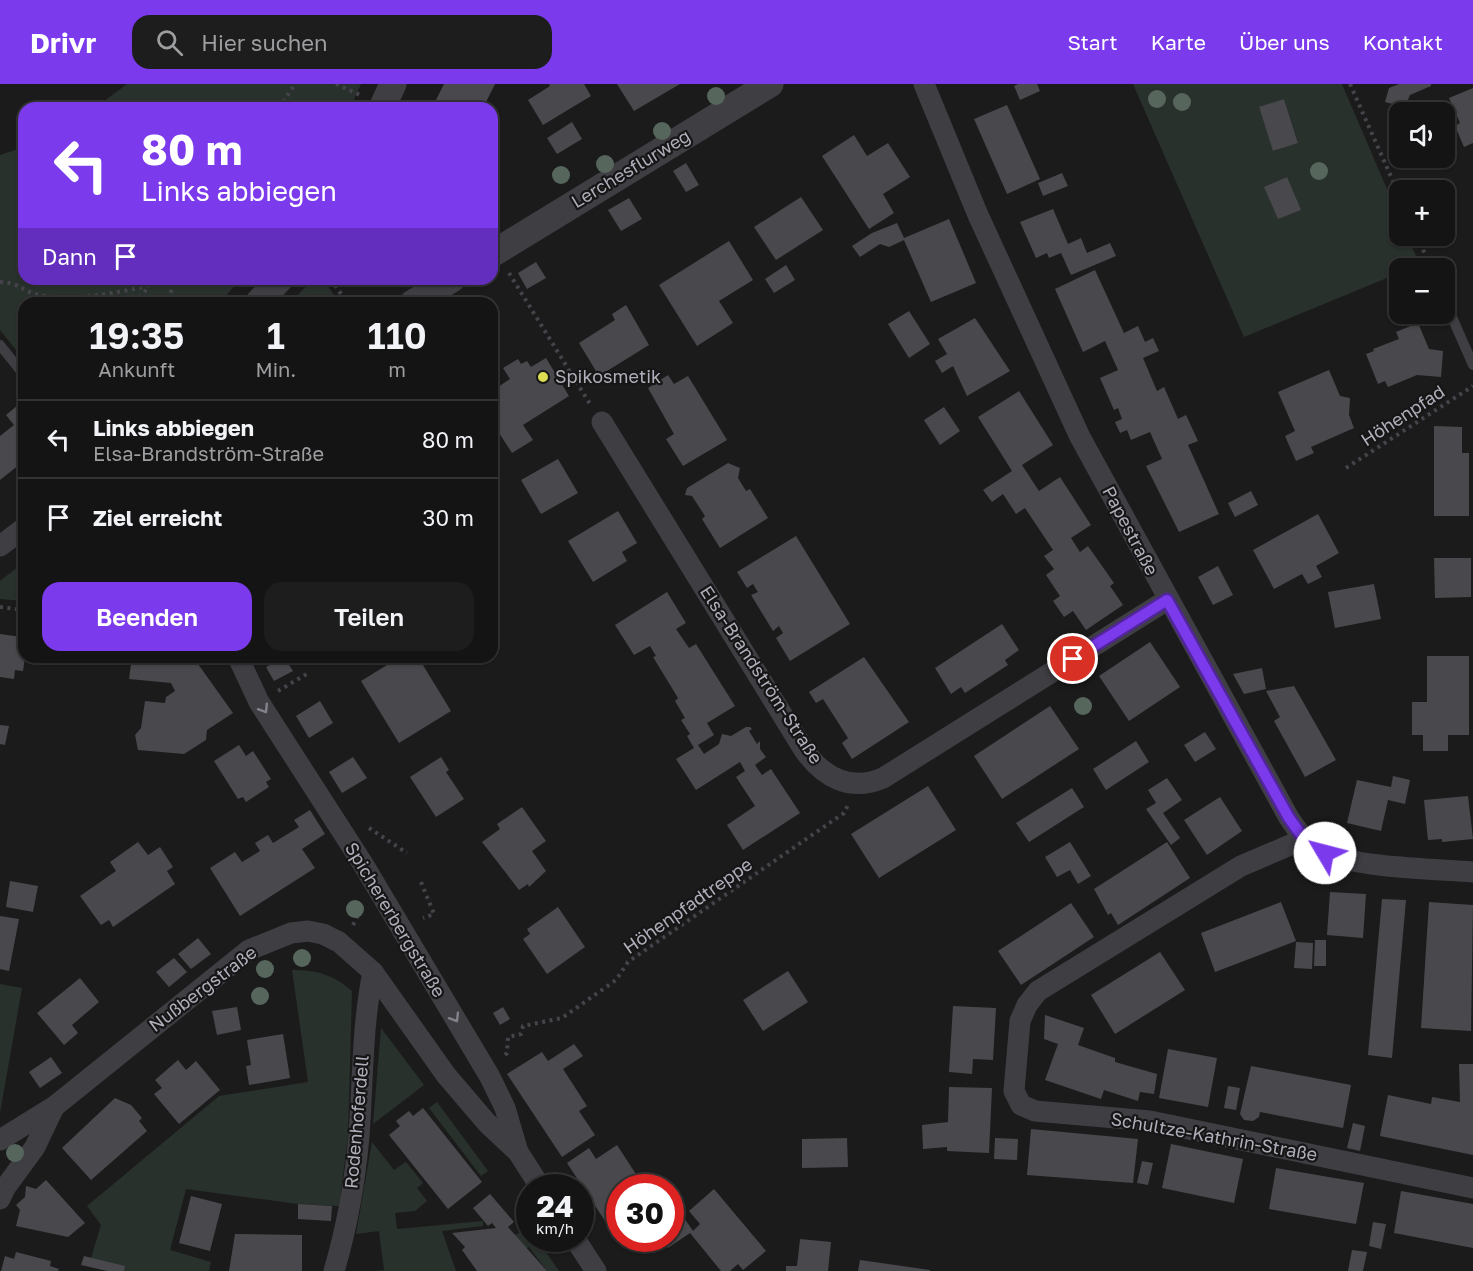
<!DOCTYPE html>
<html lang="de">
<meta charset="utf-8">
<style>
body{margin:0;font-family:"Golos Text",sans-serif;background:#1d1d1e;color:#f1f3f6;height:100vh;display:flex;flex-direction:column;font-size:22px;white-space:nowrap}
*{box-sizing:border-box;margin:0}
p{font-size:20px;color:#9d9ea0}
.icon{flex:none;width:33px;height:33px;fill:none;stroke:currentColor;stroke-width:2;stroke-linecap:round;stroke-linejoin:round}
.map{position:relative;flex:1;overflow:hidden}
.side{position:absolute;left:18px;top:213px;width:480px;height:366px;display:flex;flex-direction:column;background:#141415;border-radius:18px;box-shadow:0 2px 4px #0004,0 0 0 2px #333334}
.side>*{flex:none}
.guide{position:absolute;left:18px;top:18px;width:480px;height:183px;border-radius:18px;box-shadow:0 2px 4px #0004,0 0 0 2px #333334;background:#7c3aed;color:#fff;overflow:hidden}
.fabs{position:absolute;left:1389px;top:18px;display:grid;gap:12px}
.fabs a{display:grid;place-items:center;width:66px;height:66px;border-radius:12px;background:#141415;box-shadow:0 2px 4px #0004,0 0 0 2px #333334;font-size:30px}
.speed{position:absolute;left:516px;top:1090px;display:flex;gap:12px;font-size:30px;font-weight:700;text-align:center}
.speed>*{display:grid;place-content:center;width:78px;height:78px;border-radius:50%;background:#141415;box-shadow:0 2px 4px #0004,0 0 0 2px #333334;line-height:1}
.speed small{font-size:15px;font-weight:400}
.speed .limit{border:9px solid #d22;background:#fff;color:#111}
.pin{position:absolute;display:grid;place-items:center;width:51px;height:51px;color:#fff;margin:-26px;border:3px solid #fff;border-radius:50%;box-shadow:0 2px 6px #0007}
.me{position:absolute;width:66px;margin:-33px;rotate:307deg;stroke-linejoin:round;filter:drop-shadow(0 0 4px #0008)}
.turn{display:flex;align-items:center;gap:21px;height:126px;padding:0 24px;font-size:27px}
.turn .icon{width:78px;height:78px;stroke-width:2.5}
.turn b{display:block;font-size:42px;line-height:51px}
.then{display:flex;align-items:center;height:57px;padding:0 24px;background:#0003;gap:12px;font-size:22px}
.eta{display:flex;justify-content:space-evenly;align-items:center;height:102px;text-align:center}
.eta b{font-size:36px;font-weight:600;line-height:42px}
.action{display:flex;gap:12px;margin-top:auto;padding:12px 24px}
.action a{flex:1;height:69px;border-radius:18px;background:#7c3aed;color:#fff;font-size:24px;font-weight:600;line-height:69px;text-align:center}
.action a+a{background:#1d1d1e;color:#f1f3f6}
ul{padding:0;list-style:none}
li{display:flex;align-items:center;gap:18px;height:78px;padding:0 24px;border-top:2px solid #333334}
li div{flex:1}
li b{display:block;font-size:22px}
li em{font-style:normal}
header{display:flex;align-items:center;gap:36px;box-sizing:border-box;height:84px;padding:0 30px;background:#7c3aed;color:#fff}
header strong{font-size:28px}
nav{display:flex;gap:33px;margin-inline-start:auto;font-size:21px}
.search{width:420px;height:54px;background:#1d1d1e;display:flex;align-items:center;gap:15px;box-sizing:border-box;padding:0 21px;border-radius:18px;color:#9d9ea0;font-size:22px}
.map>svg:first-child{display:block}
.green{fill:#29312d;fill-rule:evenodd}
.building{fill:#49484c}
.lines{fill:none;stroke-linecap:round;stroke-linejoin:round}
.path{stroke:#45444a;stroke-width:4;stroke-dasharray:3 4.5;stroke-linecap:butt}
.service{stroke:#3f3e43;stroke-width:10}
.minor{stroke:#3f3e43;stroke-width:21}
.tertiary{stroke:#3f3e43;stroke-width:27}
.tree{fill:#57665d}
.oneway{stroke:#82828a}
.route-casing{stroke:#51269a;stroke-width:15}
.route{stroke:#7c3aed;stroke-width:10}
.poi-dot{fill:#dcdd52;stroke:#161617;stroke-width:2}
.labels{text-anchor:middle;stroke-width:4.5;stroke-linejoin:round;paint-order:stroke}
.street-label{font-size:18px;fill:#afafba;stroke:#161617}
.poi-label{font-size:18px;fill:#afafba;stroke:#161617;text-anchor:start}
</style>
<header>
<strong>Drivr</strong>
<div class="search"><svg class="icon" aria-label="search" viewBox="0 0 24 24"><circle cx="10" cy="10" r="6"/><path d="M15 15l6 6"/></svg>Hier suchen</div>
<nav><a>Start</a><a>Karte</a><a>Über uns</a><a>Kontakt</a></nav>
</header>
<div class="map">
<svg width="1473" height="1187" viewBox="0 0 1473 1187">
<rect width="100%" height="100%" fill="#1b1b1c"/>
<g class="green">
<polygon points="127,0 361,0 350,24 95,24"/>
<path d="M1133 0H1342L1399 133 1400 152H1407L1420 181 1400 184 1399 189 1244 253ZM1284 15 1298 58 1274 67 1259 24Z"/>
<polygon points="24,63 24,195 241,195 219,219 24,219 24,276 0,246 0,71"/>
<polygon points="313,195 323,195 339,219 290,219"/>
<polygon points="24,478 24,517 0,515 0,497"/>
<path d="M292 886C317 886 332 890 352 907L348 1053 339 1122 298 1120 186 1105 170 1166 211 1178 209 1187H124V1182L91 1174 101 1141 87 1122 219 1012 308 998Z"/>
<polygon points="0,900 22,904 0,1029"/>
<polygon points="381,944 424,1001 373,1040"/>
<polygon points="437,1018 488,1087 481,1092 429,1024"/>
<polygon points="372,1058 394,1086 406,1078 423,1099 417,1104 427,1117 415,1127 395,1129 397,1145 483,1137 483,1142 442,1147 456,1187 375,1187 384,1186 379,1147 356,1150"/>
<polygon points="529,1143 530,1155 537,1155 559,1187 547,1187 529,1163 525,1165 515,1151"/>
</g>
<g class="building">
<polygon points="444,0 495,0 483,24 432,24"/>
<polygon points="549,0 584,0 591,12 543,41 528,16 550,2"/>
<polygon points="617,0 680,0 634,27"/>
<polygon points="1018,0 1037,0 1040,7 1020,16 1014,2"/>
<polygon points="1399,0 1431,0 1431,2 1410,11 1405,23 1385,18 1389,4"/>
<polygon points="1473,4 1473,59 1464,63 1455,42 1460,39 1449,14"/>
<polygon points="1284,15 1298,59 1273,67 1259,23"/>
<polygon points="1007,21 1040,95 1007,110 974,35"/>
<polygon points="572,38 582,55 557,70 547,54"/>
<polygon points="854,51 867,72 888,59 910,93 883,110 894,129 869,145 822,72"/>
<polygon points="686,79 699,101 686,108 673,87"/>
<polygon points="1062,89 1068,102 1043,112 1038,99"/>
<polygon points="1287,93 1301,126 1278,135 1264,103"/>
<polygon points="801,113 823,146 776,176 754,143"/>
<polygon points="629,114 642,135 621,147 608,126"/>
<polygon points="1053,125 1068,160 1081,154 1087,169 1110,159 1116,172 1071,191 1061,169 1049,174 1047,169 1036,174 1020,138"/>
<polygon points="949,135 976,199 931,218 904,156 889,163 880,160 860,173 852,162 872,149 897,139 904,154"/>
<polygon points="729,157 753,196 719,217 733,239 697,262 659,201"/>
<polygon points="536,178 546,194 527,205 518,189"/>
<polygon points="786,181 795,196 774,209 765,195"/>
<polygon points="1095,186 1124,249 1138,242 1145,258 1153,254 1159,267 1143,274 1157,307 1164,303 1178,335 1186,331 1198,357 1188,361 1219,430 1179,448 1146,382 1162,375 1150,348 1131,356 1127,346 1120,349 1115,338 1122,335 1118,324 1114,326 1100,294 1118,286 1105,257 1083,268 1055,205"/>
<polygon points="626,221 649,261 599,292 579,259 615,236 612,230"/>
<polygon points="909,227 930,260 909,274 888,240"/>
<polygon points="975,234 1010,287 967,312 953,282 942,289 935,277 947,270 938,255"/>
<polygon points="1418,239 1429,265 1443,267 1441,293 1417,291 1388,303 1385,297 1378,300 1366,270 1374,267 1373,265 1399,255 1396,248"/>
<polygon points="546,274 569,312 523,341 533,356 512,369 492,338 492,307 510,295 503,284 518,275 521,280 527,277 531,283"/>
<polygon points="1329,286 1340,312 1350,314 1349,331 1354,344 1311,363 1314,369 1296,377 1285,352 1295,347 1278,308"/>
<polygon points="668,291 674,300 688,292 727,356 683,382 666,355 674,350 648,304"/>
<polygon points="1019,307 1053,361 1022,381 1039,407 1060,393 1091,441 1071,454 1080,468 1088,462 1114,499 1110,502 1123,521 1086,546 1073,527 1064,533 1053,517 1060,512 1046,491 1054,485 1044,472 1053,466 1025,424 1016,430 1003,410 992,418 983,406 1012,387 978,333"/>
<polygon points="24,316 24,344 20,348 24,353 24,377 0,396 0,352 14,341 6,331"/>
<polygon points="944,323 960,347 940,361 924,336"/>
<polygon points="1434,342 1462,343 1462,369 1469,369 1469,432 1434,432"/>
<polygon points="558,375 578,409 541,430 521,396"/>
<polygon points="728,379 740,384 738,394 746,407 750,405 768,434 720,464 702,435 705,432 692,412 685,411 687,404"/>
<polygon points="1251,407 1258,421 1235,433 1228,419"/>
<polygon points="618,427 637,459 622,468 627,477 593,498 568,457"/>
<polygon points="1318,430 1339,469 1316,482 1322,493 1308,500 1302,490 1274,505 1253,466"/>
<polygon points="796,452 850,540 790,577 776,554 783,549 779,542 773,547 751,511 758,508 756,505 753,500 747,504 737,488"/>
<polygon points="1434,474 1471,474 1471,513 1435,514"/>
<polygon points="1218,482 1233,511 1213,521 1198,493"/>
<polygon points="1374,500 1381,535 1335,544 1328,508"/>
<polygon points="667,508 686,539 676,545 689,564 696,560 735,622 707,639 714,651 698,661 704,670 719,660 722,650 731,652 746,643 750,643 752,645 749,647 757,660 760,657 760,665 766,673 755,681 762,691 771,685 800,729 743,766 727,741 755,722 736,693 745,687 740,678 696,706 676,675 694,664 687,652 690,650 681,636 685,634 675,617 678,614 653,573 656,572 650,562 634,571 615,541"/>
<polygon points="1002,540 1019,566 1005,576 1008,581 965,609 961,603 951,610 935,584"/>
<polygon points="0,550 21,553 19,566 24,566 25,573 23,587 15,586 14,595 0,593"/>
<polygon points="1150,558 1180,603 1129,637 1099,592"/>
<polygon points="1427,572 1469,572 1469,651 1448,651 1448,667 1423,667 1423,651 1412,651 1412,618 1427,618"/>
<polygon points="132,573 193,573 233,629 207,646 206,656 184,670 138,666 135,651 141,644 145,617 165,619 166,613 175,607 171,599 129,595"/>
<polygon points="284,573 293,587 274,597 266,583"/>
<polygon points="400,573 418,573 451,627 399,659 361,597"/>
<polygon points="864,573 909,638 852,675 842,659 848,654 823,615 816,619 809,608"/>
<polygon points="1262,584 1266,605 1244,610 1233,590"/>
<polygon points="1294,602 1336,676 1305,693 1274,637 1280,633 1266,607"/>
<polygon points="320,617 333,639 309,654 296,632"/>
<polygon points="1050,622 1079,665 1002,715 974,672"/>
<polygon points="0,641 9,642 5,661 0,660"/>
<polygon points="1205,648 1216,665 1195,678 1184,661"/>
<polygon points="1136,657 1149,678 1106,706 1093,685"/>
<polygon points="239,661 246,672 253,667 271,695 266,698 269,703 246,718 243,713 238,715 214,677"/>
<polygon points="353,673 367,694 342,709 329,688"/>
<polygon points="441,673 449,686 446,688 464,715 436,733 410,693"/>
<polygon points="1393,692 1410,696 1405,720 1388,716 1381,747 1347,739 1357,696 1391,703"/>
<polygon points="1167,694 1182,716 1163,729 1180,754 1171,761 1146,725 1156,719 1148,706"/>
<polygon points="928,702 956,746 879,794 851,750"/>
<polygon points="1072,704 1084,723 1029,758 1016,739"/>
<polygon points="1468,712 1473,755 1442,758 1442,755 1428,756 1424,716"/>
<polygon points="1220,713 1242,747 1207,771 1184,736"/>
<polygon points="522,723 546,757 532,767 546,787 529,803 528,800 519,806 482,758 500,745 497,740"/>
<polygon points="310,726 325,750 302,765 315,784 240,832 210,784 235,768 242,778 260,767 255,759 268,751 273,759 299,743 294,736"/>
<polygon points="138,758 148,771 160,763 173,783 167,787 175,800 113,843 109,836 101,841 80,812 116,787 110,778"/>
<polygon points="1070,758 1091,792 1078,800 1070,786 1057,793 1045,773"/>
<polygon points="1167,758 1190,794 1118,841 1111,829 1108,831 1094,805"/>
<polygon points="10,797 38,802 33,828 6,823"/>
<polygon points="1330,808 1366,810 1363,854 1327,851"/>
<polygon points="1382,815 1406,816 1392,974 1368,971"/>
<polygon points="1281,818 1296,857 1215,888 1201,849"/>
<polygon points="1429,818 1473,821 1471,947 1421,944"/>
<polygon points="1071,819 1094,853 1021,901 998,867"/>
<polygon points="558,823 585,863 547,890 523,855 530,850 527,845"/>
<polygon points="0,832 19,835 9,887 0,885"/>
<polygon points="198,854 211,870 191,885 178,870"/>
<polygon points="1315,856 1326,856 1326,882 1314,882"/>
<polygon points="1296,858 1313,859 1312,885 1294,884"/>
<polygon points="1160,868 1185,906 1115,950 1091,911"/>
<polygon points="174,874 187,888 169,903 156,888"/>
<polygon points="788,887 808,918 763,947 743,916"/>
<polygon points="80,894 99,918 72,941 78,949 64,961 37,929"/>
<polygon points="953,922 996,924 993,976 973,975 972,990 949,988"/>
<polygon points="237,923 241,946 217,951 212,927"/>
<polygon points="503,923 510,935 500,941 493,929"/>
<polygon points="1045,931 1084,944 1078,961 1115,974 1115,978 1157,990 1154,1010 1140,1008 1138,1017 1104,1006 1101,1015 1045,996 1058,960 1044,955"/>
<polygon points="283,950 290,994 249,1001 246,982 251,981 247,956"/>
<polygon points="574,960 583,972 563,985 587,1022 579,1027 595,1051 562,1073 507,990 542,968 548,977"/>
<polygon points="1168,965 1217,974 1208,1023 1159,1014"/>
<polygon points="51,973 62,989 40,1004 29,988"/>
<polygon points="178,976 186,986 196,977 220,1006 179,1040 154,1010 162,1004 155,996"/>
<polygon points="1459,980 1473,980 1473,1071 1380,1052 1388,1011 1431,1020 1432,1013 1460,1018"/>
<polygon points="1251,982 1351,1001 1343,1044 1260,1028 1259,1033 1253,1037 1244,1036 1240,1030"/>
<polygon points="1228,1002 1240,1004 1236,1026 1224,1024"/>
<polygon points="949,1003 992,1004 989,1069 947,1067 947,1063 923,1065 922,1041 948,1038"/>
<polygon points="115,1014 131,1021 142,1034 139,1037 147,1047 91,1096 62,1064"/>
<polygon points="423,1024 482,1098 448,1125 389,1051 400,1042 396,1037 409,1027 413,1032"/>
<polygon points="1353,1039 1365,1042 1360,1067 1347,1064"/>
<polygon points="1031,1045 1138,1055 1133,1099 1027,1091"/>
<polygon points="847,1054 848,1083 802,1084 802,1055"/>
<polygon points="995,1054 1018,1055 1017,1076 994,1075"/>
<polygon points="1171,1060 1243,1075 1234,1119 1162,1104"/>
<polygon points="617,1061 645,1104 620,1104 620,1145 613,1149 567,1079 589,1064 596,1075"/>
<polygon points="1142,1077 1153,1079 1148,1101 1137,1099"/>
<polygon points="1276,1084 1364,1099 1356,1140 1269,1125"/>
<polygon points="46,1096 85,1139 68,1153 16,1142 20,1126 16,1121 25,1113 26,1102 36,1105"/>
<polygon points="714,1105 766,1167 743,1186 738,1180 730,1187 721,1187 690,1149 668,1164 661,1155 670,1155 670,1134 680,1128 693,1147 700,1140 689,1127"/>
<polygon points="1401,1107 1473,1120 1473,1164 1394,1149"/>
<polygon points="490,1110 514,1138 508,1143 547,1187 477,1187 462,1166 465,1163 452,1149 496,1144 492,1139 488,1142 473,1124"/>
<polygon points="191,1112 222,1120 210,1167 179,1159"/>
<polygon points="298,1120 332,1122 331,1137 298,1135"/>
<polygon points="1373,1138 1386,1140 1381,1165 1369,1162"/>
<polygon points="235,1150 302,1151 302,1187 229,1187"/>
<polygon points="800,1155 831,1158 828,1187 786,1187 786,1182 797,1182"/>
<polygon points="1352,1166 1367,1168 1363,1187 1348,1187"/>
<polygon points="16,1168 51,1177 50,1182 59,1185 58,1187 1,1187 5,1172 14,1175"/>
<polygon points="84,1172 125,1182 124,1187 107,1187 81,1181"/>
<polygon points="860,1176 930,1186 930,1187 858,1187"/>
</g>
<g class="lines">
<g class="path">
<polyline points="336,0 360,11"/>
<polyline points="1350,0 1400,113"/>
<polyline points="279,24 295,0"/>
<polyline points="1417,152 1431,184"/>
<polyline points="509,189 590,320"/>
<polyline points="155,195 186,195"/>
<polyline points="331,195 347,219"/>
<path d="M0 198C21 199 23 208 39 211 75 218 113 209 148 202"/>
<polyline points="169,216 174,196"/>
<polyline points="134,219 156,195"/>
<polyline points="1346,384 1473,302"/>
<polyline points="0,523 24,526"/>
<polyline points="278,607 310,588"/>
<polyline points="369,744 407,769"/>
<polyline points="421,798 434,830 423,834"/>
<polyline points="353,841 362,824"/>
<polyline points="505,971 507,969 508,953 521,950 523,942 562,934 616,896 628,878 844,729 848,721"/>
</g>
<g class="service">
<polyline points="1444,215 1473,281"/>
<polyline points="0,261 24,291"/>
</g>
<g class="minor">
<path d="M924 0 978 131 1080 353 1289 734C1299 749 1309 762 1326 769 1359 784 1435 785 1473 788"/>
<path d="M602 338 804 666C824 694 850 708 883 694L1167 516"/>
<polyline points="0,462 24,444"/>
<polyline points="238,573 259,618 363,780 490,993 505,1024 518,1068 541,1104"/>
<polyline points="1304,755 1241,782 1038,907 1027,921 1020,937 1014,1007 1021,1021 1035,1027 1150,1037 1473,1104"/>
<polyline points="0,1056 55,1022 249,866 291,849 308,847 323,850 339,858 373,888 446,991 487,1039 518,1068"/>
<polyline points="0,1115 5,1104 35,1063 54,1023"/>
<polyline points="575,1155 596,1187"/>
<path d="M334 1187C347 1143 355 1097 359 1052 363 997 362 942 373 888"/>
</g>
<g class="tertiary">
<polyline points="382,24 393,0"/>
<polyline points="492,170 770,0"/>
<polyline points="258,219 280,195"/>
<polyline points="413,219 452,195"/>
</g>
</g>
<g class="tree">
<circle cx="716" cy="12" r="9"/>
<circle cx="1157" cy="15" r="9"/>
<circle cx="1182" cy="18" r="9"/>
<circle cx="662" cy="47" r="9"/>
<circle cx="605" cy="80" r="9"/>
<circle cx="1319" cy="87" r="9"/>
<circle cx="561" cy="91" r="9"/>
<circle cx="1083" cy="622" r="9"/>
<circle cx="355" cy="825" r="9"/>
<circle cx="302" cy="874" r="9"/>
<circle cx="265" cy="885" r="9"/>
<circle cx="260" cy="912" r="9"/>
<circle cx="15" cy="1069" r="9"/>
</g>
<defs><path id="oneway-chevron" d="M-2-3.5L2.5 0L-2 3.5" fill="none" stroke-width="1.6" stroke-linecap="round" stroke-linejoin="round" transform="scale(1.5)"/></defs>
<g class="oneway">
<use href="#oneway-chevron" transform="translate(264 625) rotate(58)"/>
<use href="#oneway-chevron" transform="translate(455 934) rotate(59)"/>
</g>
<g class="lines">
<g class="route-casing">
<polyline id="route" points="1073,575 1167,516 1289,734 1304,755 1325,769"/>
</g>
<use href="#route" class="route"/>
</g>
<circle class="poi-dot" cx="543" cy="293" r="6"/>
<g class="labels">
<g class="street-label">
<text transform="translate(631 85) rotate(-31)" y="6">Lerchesflurweg</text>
<text transform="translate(1403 332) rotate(-33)" y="6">Höhenpfad</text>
<text transform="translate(1130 447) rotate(62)" y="6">Papestraße</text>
<text transform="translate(761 591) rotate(57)" y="6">Elsa-Brandström-Straße</text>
<text transform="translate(688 822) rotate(-35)" y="6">Höhenpfadtreppe</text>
<text transform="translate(395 836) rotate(59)" y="6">Spichererbergstraße</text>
<text transform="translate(203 905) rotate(-37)" y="6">Nußbergstraße</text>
<text transform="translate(357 1038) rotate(-85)" y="6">Rodenhoferdell</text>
<text transform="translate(1214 1053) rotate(10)" y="6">Schultze-Kathrin-Straße</text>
</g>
<g class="poi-label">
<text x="555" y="299">Spikosmetik</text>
</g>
</g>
</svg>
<div class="fabs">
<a><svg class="icon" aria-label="sound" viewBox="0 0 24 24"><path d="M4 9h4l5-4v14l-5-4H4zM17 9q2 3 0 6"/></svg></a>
<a>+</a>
<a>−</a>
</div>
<div class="speed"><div>24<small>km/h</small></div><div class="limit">30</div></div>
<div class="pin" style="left:1073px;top:575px;background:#d93025"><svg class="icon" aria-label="arrive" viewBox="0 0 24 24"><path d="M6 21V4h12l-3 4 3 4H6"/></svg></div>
<svg class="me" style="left:1325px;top:769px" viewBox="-20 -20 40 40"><circle r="19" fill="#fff"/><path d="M0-13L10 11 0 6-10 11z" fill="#7c3aed"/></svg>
<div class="guide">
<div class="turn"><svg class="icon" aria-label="left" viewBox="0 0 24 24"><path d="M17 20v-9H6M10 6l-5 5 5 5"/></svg><div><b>80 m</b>Links abbiegen</div></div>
<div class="then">Dann<svg class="icon" aria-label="arrive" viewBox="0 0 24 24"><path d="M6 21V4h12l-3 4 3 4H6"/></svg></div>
</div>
<section class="side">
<div class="eta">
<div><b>19:35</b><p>Ankunft</p></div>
<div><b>1</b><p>Min.</p></div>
<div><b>110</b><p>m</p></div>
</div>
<ul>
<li><svg class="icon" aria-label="left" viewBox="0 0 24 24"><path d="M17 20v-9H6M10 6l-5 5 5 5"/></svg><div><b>Links abbiegen</b><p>Elsa-Brandström-Straße</p></div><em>80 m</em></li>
<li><svg class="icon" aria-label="arrive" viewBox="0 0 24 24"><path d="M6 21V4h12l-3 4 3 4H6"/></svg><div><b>Ziel erreicht</b></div><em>30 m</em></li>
</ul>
<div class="action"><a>Beenden</a><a>Teilen</a></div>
</section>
</div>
